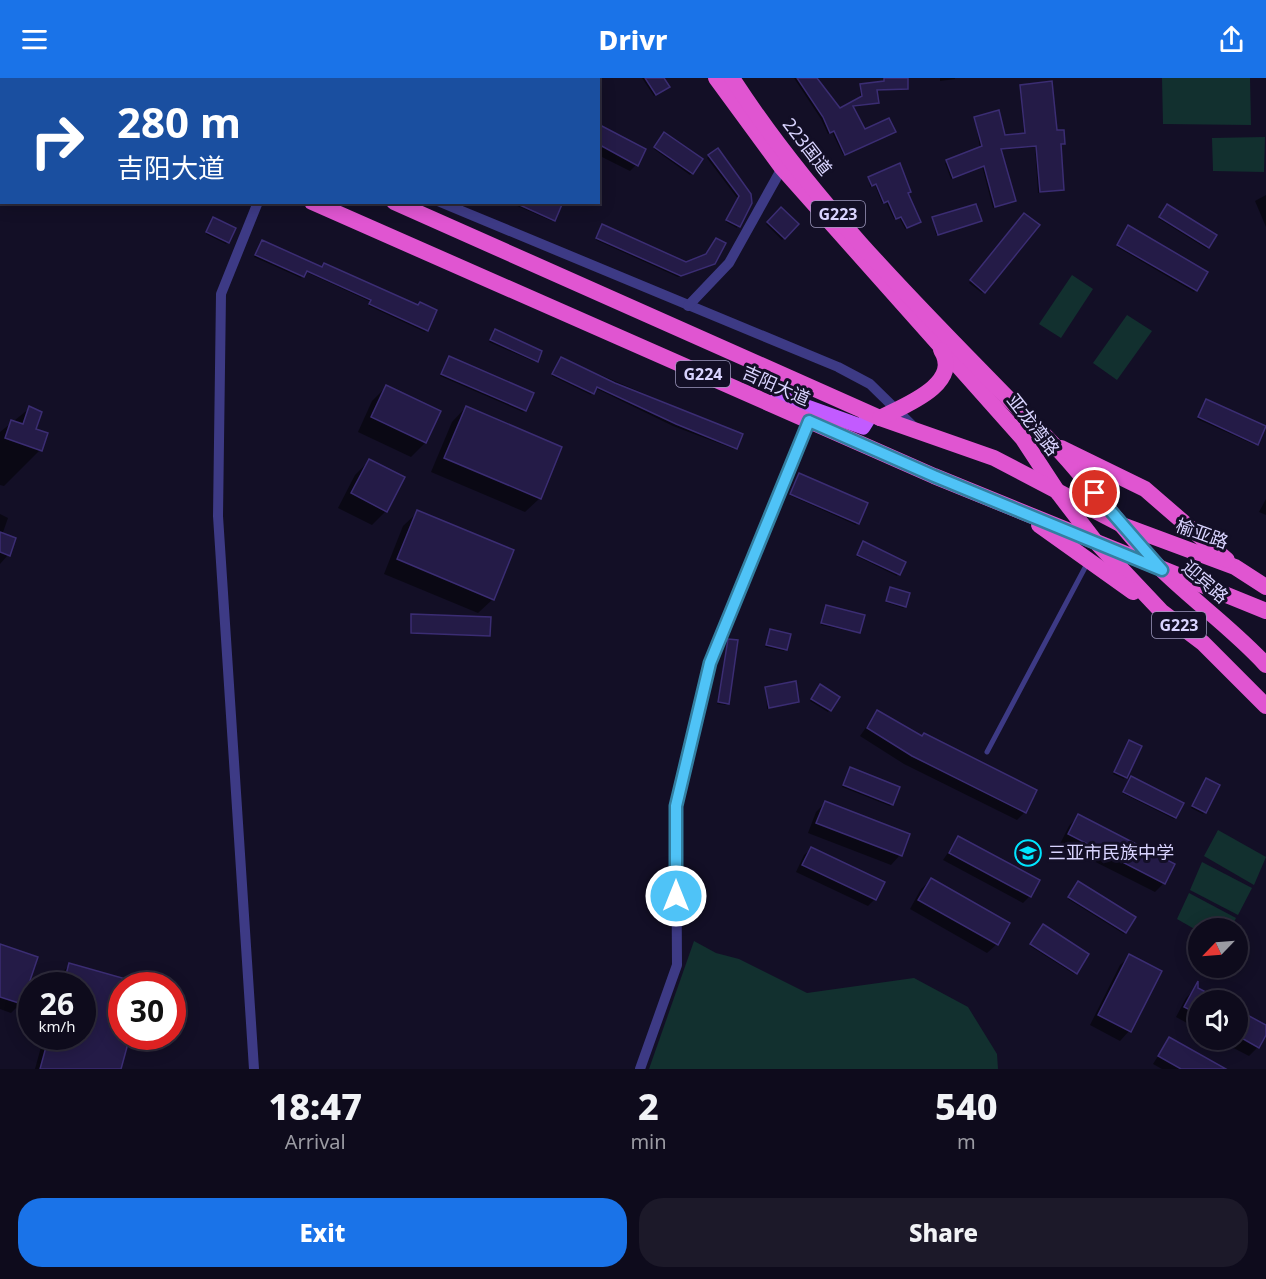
<!DOCTYPE html>
<meta charset="utf-8">
<style>
body{margin:0;font-family:"Noto Sans","Noto Sans SC",sans-serif;background:#1c1929;color:#f1f3f6;height:100vh;display:flex;flex-direction:column;font-size:22px;white-space:nowrap}
*{box-sizing:border-box;margin:0}
p{font-size:20px;color:#9b9ba3}
.icon{flex:none;width:33px;height:33px;fill:none;stroke:currentColor;stroke-width:2;stroke-linecap:round;stroke-linejoin:round}
.map{position:relative;height:991px;overflow:hidden}
.side{display:flex;flex-direction:column;background:#0e0b1c;flex:1}
.side>*{flex:none}
.banner{position:absolute;left:0px;top:0px;width:600px;height:126px;box-shadow:0 3px 15px #0003,0 0 0 2px #2e2b3b;background:#1a4fa0;color:#fff;overflow:hidden}
.needle{width:39px;rotate:245deg}
.tools{position:absolute;left:1188px;top:840px;display:grid;gap:12px}
.tools a{display:grid;place-items:center;width:60px;height:60px;border-radius:50%;background:#0e0b1c;box-shadow:0 3px 15px #0003,0 0 0 2px #2e2b3b;font-size:30px}
.speed{position:absolute;left:18px;top:894px;display:flex;gap:12px;font-size:30px;font-weight:700;text-align:center}
.speed>*{display:grid;place-content:center;width:78px;height:78px;border-radius:50%;background:#0e0b1c;box-shadow:0 3px 15px #0003,0 0 0 2px #2e2b3b;line-height:1}
.speed small{font-size:15px;font-weight:400}
.speed .limit{border:9px solid #d22;background:#fff;color:#111}
.pin{position:absolute;display:grid;place-items:center;width:51px;height:51px;color:#fff;margin:-26px;border:3px solid #fff;border-radius:50%;box-shadow:0 2px 6px #0007}
.me{position:absolute;width:66px;margin:-33px;rotate:0deg;stroke-linejoin:round;filter:drop-shadow(0 0 4px #0008)}
.turn{display:flex;align-items:center;gap:21px;height:126px;padding:0 18px;font-size:27px}
.turn .icon{width:78px;height:78px;stroke-width:2.5}
.turn b{display:block;font-size:42px;line-height:51px}
.eta{display:flex;justify-content:space-evenly;align-items:center;height:102px;text-align:center}
.eta b{font-size:36px;font-weight:800;line-height:42px}
.cta{display:flex;gap:12px;margin-top:auto;padding:12px 18px}
.cta a{flex:1;height:69px;border-radius:24px;background:#1a73e8;color:#fff;font-size:24px;font-weight:800;line-height:69px;text-align:center}
.cta a+a{background:#1c1929;color:#f1f3f6}
header{display:flex;justify-content:space-between;align-items:center;height:78px;padding:0 18px;background:#1a73e8;color:#fff;font-size:27px;font-weight:800}
.map>svg:first-child{display:block}
.green{fill:#12302f}
.shadow{fill:#0007}
.building{fill:#241b47;stroke:#3b2d73;stroke-width:1.5}
.lines{fill:none;stroke-linecap:round;stroke-linejoin:round}
.service{stroke:#3d3a85;stroke-width:5}
.minor{stroke:#3d3a85;stroke-width:10}
.primary{stroke:#c25bff;stroke-width:15}
.trunk{stroke:#e055d1;stroke-width:16}
.route-casing{stroke:#337fa1;stroke-width:15}
.route{stroke:#4fc3f7;stroke-width:10}
.labels{text-anchor:middle;stroke-width:6;stroke-linejoin:round;paint-order:stroke}
.shield{fill:#130f26;stroke:#9e99be;stroke-width:1.5}
.shield-label{font-size:16px;font-weight:bold;fill:#d9d4ff}
.street-label{font-size:18px;fill:#d9d4ff;stroke:#130f26}
.poi-label{font-size:18px;fill:#d9d4ff;stroke:#130f26;text-anchor:start}
</style>
<header><svg class="icon" aria-label="menu" viewBox="0 0 24 24"><path d="M4 6h16M4 12h16M4 18h16"/></svg>Drivr<svg class="icon" aria-label="share" viewBox="0 0 24 24"><path d="M12 15V3M7 8l5-5 5 5M5 13v7h14v-7"/></svg></header>
<div class="map">
<svg width="1266" height="991" viewBox="0 0 1266 991">
<rect width="100%" height="100%" fill="#130f26"/>
<g class="green">
<polygon points="1162,0 1250,0 1251,47 1163,46"/>
<polygon points="1265,59 1264,94 1213,93 1212,60"/>
<polygon points="1072,197 1093,211 1061,260 1039,246"/>
<polygon points="1127,237 1152,253 1117,302 1093,285"/>
<polygon points="1218,752 1266,779 1254,807 1204,778"/>
<polygon points="1202,784 1252,810 1238,837 1190,812"/>
<polygon points="1189,815 1236,840 1231,850 1198,850 1198,853 1177,841"/>
<polygon points="694,863 716,875 739,881 807,915 914,900 968,929 997,976 998,991 649,991"/>
</g>
<g class="shadow">
<polygon points="242,0 272,0 275,2 241,2"/>
<polygon points="473,0 489,0 473,2"/>
<polygon points="642,0 662,0 666,10 654,18"/>
<polygon points="794,0 815,0 839,32 860,21 860,8 907,10 875,13 875,26 852,29 865,53 892,55 843,77 832,54 828,56 821,41"/>
<polygon points="940,0 955,0 955,1 940,3"/>
<polygon points="1020,8 1063,65 1059,67 1063,111 1038,115 1035,69 1000,72 1014,123 993,130 982,88 951,101 945,85 980,70 975,40 1004,58 1024,57"/>
<polygon points="598,51 636,87 630,93 598,77"/>
<polygon points="663,58 692,95 690,97 654,71"/>
<polygon points="709,78 749,117 737,150 726,144 738,121 707,80"/>
<polygon points="869,100 907,116 918,145 905,151 899,139 894,141 886,124 882,125 875,107 870,109"/>
<polygon points="1266,117 1266,149 1255,123"/>
<polygon points="508,124 558,124 552,143"/>
<polygon points="1166,130 1208,169 1207,171 1159,141"/>
<polygon points="781,131 797,146 782,162 766,146"/>
<polygon points="1024,137 1038,147 982,215 969,205"/>
<polygon points="933,141 980,143 936,157"/>
<polygon points="212,142 228,164 226,166 206,156"/>
<polygon points="601,150 686,185 705,178 711,187 678,199 596,162"/>
<polygon points="1127,151 1206,194 1196,212 1194,214 1117,169"/>
<polygon points="262,163 321,190 427,252 425,254 369,228 371,224 306,194 301,200 254,179"/>
<polygon points="495,253 536,283 535,284 489,264"/>
<polygon points="449,280 525,332 523,334 440,298"/>
<polygon points="561,280 741,357 736,370 734,371 673,348 595,310 591,317 552,298"/>
<polygon points="386,309 439,333 425,365 411,379 358,354 372,323"/>
<polygon points="1205,325 1257,366 1255,367 1197,341"/>
<polygon points="466,329 540,420 525,434 431,394 452,344"/>
<polygon points="30,330 40,372 4,408 0,407 0,354"/>
<polygon points="369,383 386,433 372,447 338,430 355,397"/>
<polygon points="799,397 857,445 856,447 789,417"/>
<polygon points="1266,421 1266,437 1259,434"/>
<polygon points="418,434 493,521 478,535 384,496 403,448"/>
<polygon points="0,436 8,440 2,457 8,477 0,486"/>
<polygon points="863,465 904,485 898,496 897,498 856,478"/>
<polygon points="891,510 905,528 903,530 885,524"/>
<polygon points="827,528 859,555 821,547"/>
<polygon points="412,538 489,557 410,556"/>
<polygon points="770,553 786,571 784,573 765,569"/>
<polygon points="728,563 728,625 726,627 717,626"/>
<polygon points="766,610 798,624 767,631"/>
<polygon points="819,610 838,619 828,634 810,623"/>
<polygon points="877,634 1025,734 1017,742 904,686 860,658"/>
<polygon points="1129,664 1125,699 1124,701 1113,696"/>
<polygon points="849,693 892,726 890,728 842,709"/>
<polygon points="1129,702 1175,740 1174,741 1122,715"/>
<polygon points="1204,704 1205,734 1203,736 1191,730"/>
<polygon points="825,725 908,757 900,777 891,787 808,755 816,734"/>
<polygon points="1078,738 1164,805 1155,814 1060,766 1069,748"/>
<polygon points="958,760 1030,818 1023,825 943,782"/>
<polygon points="811,771 875,821 868,828 796,794 804,777"/>
<polygon points="931,802 997,866 987,875 910,831 921,811"/>
<polygon points="1076,806 1125,854 1124,856 1068,821"/>
<polygon points="1041,850 1075,895 1074,896 1030,868"/>
<polygon points="0,868 21,925 11,935 0,931"/>
<polygon points="1130,878 1160,894 1129,953 1120,963 1090,947 1120,887"/>
<polygon points="70,887 142,907 122,908 115,991 35,991 44,958 82,958 82,908 57,908 60,896"/>
<polygon points="1196,910 1218,922 1198,922 1198,951 1176,939 1186,920"/>
<polygon points="1238,933 1266,949 1258,969 1249,978 1218,962 1238,962"/>
<polygon points="1169,961 1223,991 1162,991 1153,986"/>
</g>
<g class="building">
<polygon points="645,0 664,0 670,9 656,17"/>
<polygon points="797,0 817,0 840,30 862,18 860,6 884,3 884,0 908,0 908,11 877,12 879,25 853,28 865,51 889,40 896,54 845,77 834,53 830,55 823,39"/>
<polygon points="1052,3 1057,52 1064,52 1065,66 1061,66 1064,112 1040,114 1036,68 1001,71 1016,123 995,129 984,88 953,100 946,82 982,68 974,39 999,32 1005,57 1025,55 1020,7"/>
<polygon points="598,46 646,71 638,88 598,66"/>
<polygon points="664,54 703,81 693,96 654,69"/>
<polygon points="718,70 751,116 752,125 740,149 726,142 739,118 708,77"/>
<polygon points="900,85 911,114 908,115 921,144 907,150 901,139 896,141 888,123 884,125 876,106 872,108 868,99"/>
<polygon points="513,124 563,124 555,143"/>
<polygon points="976,126 982,143 938,157 932,139"/>
<polygon points="1167,126 1217,157 1209,170 1159,139"/>
<polygon points="781,129 799,146 785,161 767,144"/>
<polygon points="1024,135 1040,147 985,215 970,202"/>
<polygon points="213,139 236,150 229,165 206,154"/>
<polygon points="602,146 686,184 706,176 716,160 726,165 715,186 681,198 596,160"/>
<polygon points="1128,147 1208,194 1197,213 1117,167"/>
<polygon points="262,162 322,189 324,185 418,227 420,224 437,232 428,253 369,226 371,222 307,193 304,199 255,177"/>
<polygon points="495,251 542,273 538,284 490,262"/>
<polygon points="449,278 534,315 526,333 441,296"/>
<polygon points="561,279 615,305 743,356 737,371 676,346 597,309 594,316 552,296"/>
<polygon points="386,307 441,333 426,365 371,339"/>
<polygon points="1206,321 1266,348 1258,367 1198,339"/>
<polygon points="29,328 42,334 36,351 48,355 42,373 5,360 11,342 23,346"/>
<polygon points="466,328 562,369 541,421 444,380"/>
<polygon points="369,381 405,399 387,434 351,415"/>
<polygon points="799,395 868,425 859,446 790,416"/>
<polygon points="417,432 514,472 494,522 397,481"/>
<polygon points="0,454 16,460 10,478 0,474"/>
<polygon points="863,463 906,484 900,497 857,477"/>
<polygon points="890,509 910,515 906,529 886,523"/>
<polygon points="826,527 865,537 860,555 821,545"/>
<polygon points="411,536 491,539 490,558 411,555"/>
<polygon points="770,551 791,556 787,572 766,567"/>
<polygon points="728,561 738,562 729,626 718,624"/>
<polygon points="796,603 799,624 769,630 765,609"/>
<polygon points="820,606 840,619 831,633 811,621"/>
<polygon points="877,632 922,658 924,655 1037,712 1026,735 912,678 867,650"/>
<polygon points="1129,662 1142,668 1127,700 1114,694"/>
<polygon points="850,689 900,709 893,727 843,707"/>
<polygon points="1131,698 1184,725 1176,740 1123,714"/>
<polygon points="1206,700 1220,707 1206,735 1192,728"/>
<polygon points="825,723 910,756 902,778 816,745"/>
<polygon points="1078,736 1175,786 1165,806 1068,756"/>
<polygon points="958,758 1040,802 1031,819 949,775"/>
<polygon points="811,769 885,804 876,822 802,787"/>
<polygon points="931,800 1010,845 998,867 918,822"/>
<polygon points="1078,803 1136,839 1126,855 1068,819"/>
<polygon points="1043,846 1089,876 1077,896 1030,866"/>
<polygon points="0,866 38,879 22,926 0,919"/>
<polygon points="1129,876 1162,893 1131,954 1098,937"/>
<polygon points="69,885 140,905 140,908 122,908 122,958 130,958 121,991 40,991 49,958 82,958 82,908 63,908"/>
<polygon points="1198,903 1198,910 1221,922 1198,922 1198,936 1184,929"/>
<polygon points="1238,932 1266,947 1266,957 1259,970 1238,958"/>
<polygon points="1169,959 1226,991 1181,991 1158,978"/>
</g>
<g class="lines">
<g class="service">
<polyline points="224,2 224,0"/>
<polyline points="987,674 1088,484"/>
</g>
<g class="minor">
<polyline points="440,124 838,289 870,306 916,351"/>
<polyline points="688,228 729,185 782,90"/>
<polyline points="254,991 218,438 221,216 258,124"/>
<polyline points="640,991 677,887 676,728 710,585 809,343"/>
</g>
<polyline class="primary" points="770,326 782,320 863,349 868,341 864,333"/>
<g class="trunk">
<polyline points="103,0 107,2"/>
<polyline points="716,0 782,90 1023,361 1059,416 1095,463 1162,534 1203,565 1266,628"/>
<path d="M732 0C820 136 940 250 1052 365 1091 405 1122 453 1162 492 1196 525 1234 552 1266 587"/>
<polyline points="0,1 2,2"/>
<polyline points="312,124 934,398 1266,533"/>
<polyline points="394,124 880,340 994,380 1122,447 1235,489 1266,509"/>
<path d="M880 340C903 328 963 306 941 272"/>
<polyline points="1061,370 1145,411 1227,482"/>
<polyline points="1039,447 1133,514"/>
</g>
</g>
<g class="lines">
<g class="route-casing">
<polyline id="route" points="676,818 676,728 710,585 809,343 934,398 1162,492 1095,415"/>
</g>
<use href="#route" class="route"/>
</g>
<defs>
<g id="school-ring" transform="scale(1.35)"><circle r="9.5" fill="#130f26" stroke="#00e5ff" stroke-width="1.5"/><path d="M0-5L7-2L0 1L-7-2ZM-4 1L0 2.5L4 1V4Q0 6-4 4Z" fill="#00e5ff"/></g>
</defs>
<g fill-rule="evenodd">
<use href="#school-ring" x="1028" y="775"/>
</g>
<g class="labels">
<g class="shield">
<rect x="811" y="123" width="54" height="26" rx="4.5"/>
<rect x="676" y="283" width="54" height="26" rx="4.5"/>
<rect x="1152" y="534" width="54" height="26" rx="4.5"/>
</g>
<g class="shield-label">
<text x="838" y="142">G223</text>
<text x="703" y="302">G224</text>
<text x="1179" y="553">G223</text>
</g>
<g class="street-label">
<text transform="translate(807 69) rotate(52)" y="6">223国道</text>
<text transform="translate(776 308) rotate(24)" y="6">吉阳大道</text>
<text transform="translate(1033 347) rotate(52)" y="6">亚龙湾路</text>
<text transform="translate(1202 456) rotate(20)" y="6">榆亚路</text>
<text transform="translate(1205 504) rotate(41)" y="6">迎宾路</text>
</g>
<g class="poi-label">
<text x="1048" y="781">三亚市民族中学</text>
</g>
</g>
</svg>
<div class="tools">
<a><svg class="needle" viewBox="-14 -14 28 28"><path d="M0-13l5 13h-10z" fill="#e53935"/><path d="M0 13l5-13h-10z" fill="#9b9ba3"/></svg></a>
<a><svg class="icon" aria-label="sound" viewBox="0 0 24 24"><path d="M4 9h4l5-4v14l-5-4H4zM17 9q2 3 0 6"/></svg></a>
</div>
<div class="speed"><div>26<small>km/h</small></div><div class="limit">30</div></div>
<div class="pin" style="left:1095px;top:415px;background:#d93025"><svg class="icon" aria-label="arrive" viewBox="0 0 24 24"><path d="M6 21V4h12l-3 4 3 4H6"/></svg></div>
<svg class="me" style="left:676px;top:818px" viewBox="-20 -20 40 40"><circle r="17" fill="#4fc3f7" stroke="#fff" stroke-width="3"/><path d="M0-11L8 9 0 5-8 9z" fill="#fff"/></svg>
<div class="banner">
<div class="turn"><svg class="icon" aria-label="right" viewBox="0 0 24 24"><path d="M7 20v-9h11M14 6l5 5-5 5"/></svg><div><b>280 m</b>吉阳大道</div></div>
</div>
</div>
<section class="side">
<div class="eta">
<div><b>18:47</b><p>Arrival</p></div>
<div><b>2</b><p>min</p></div>
<div><b>540</b><p>m</p></div>
</div>
<div class="cta"><a>Exit</a><a>Share</a></div>
</section>
